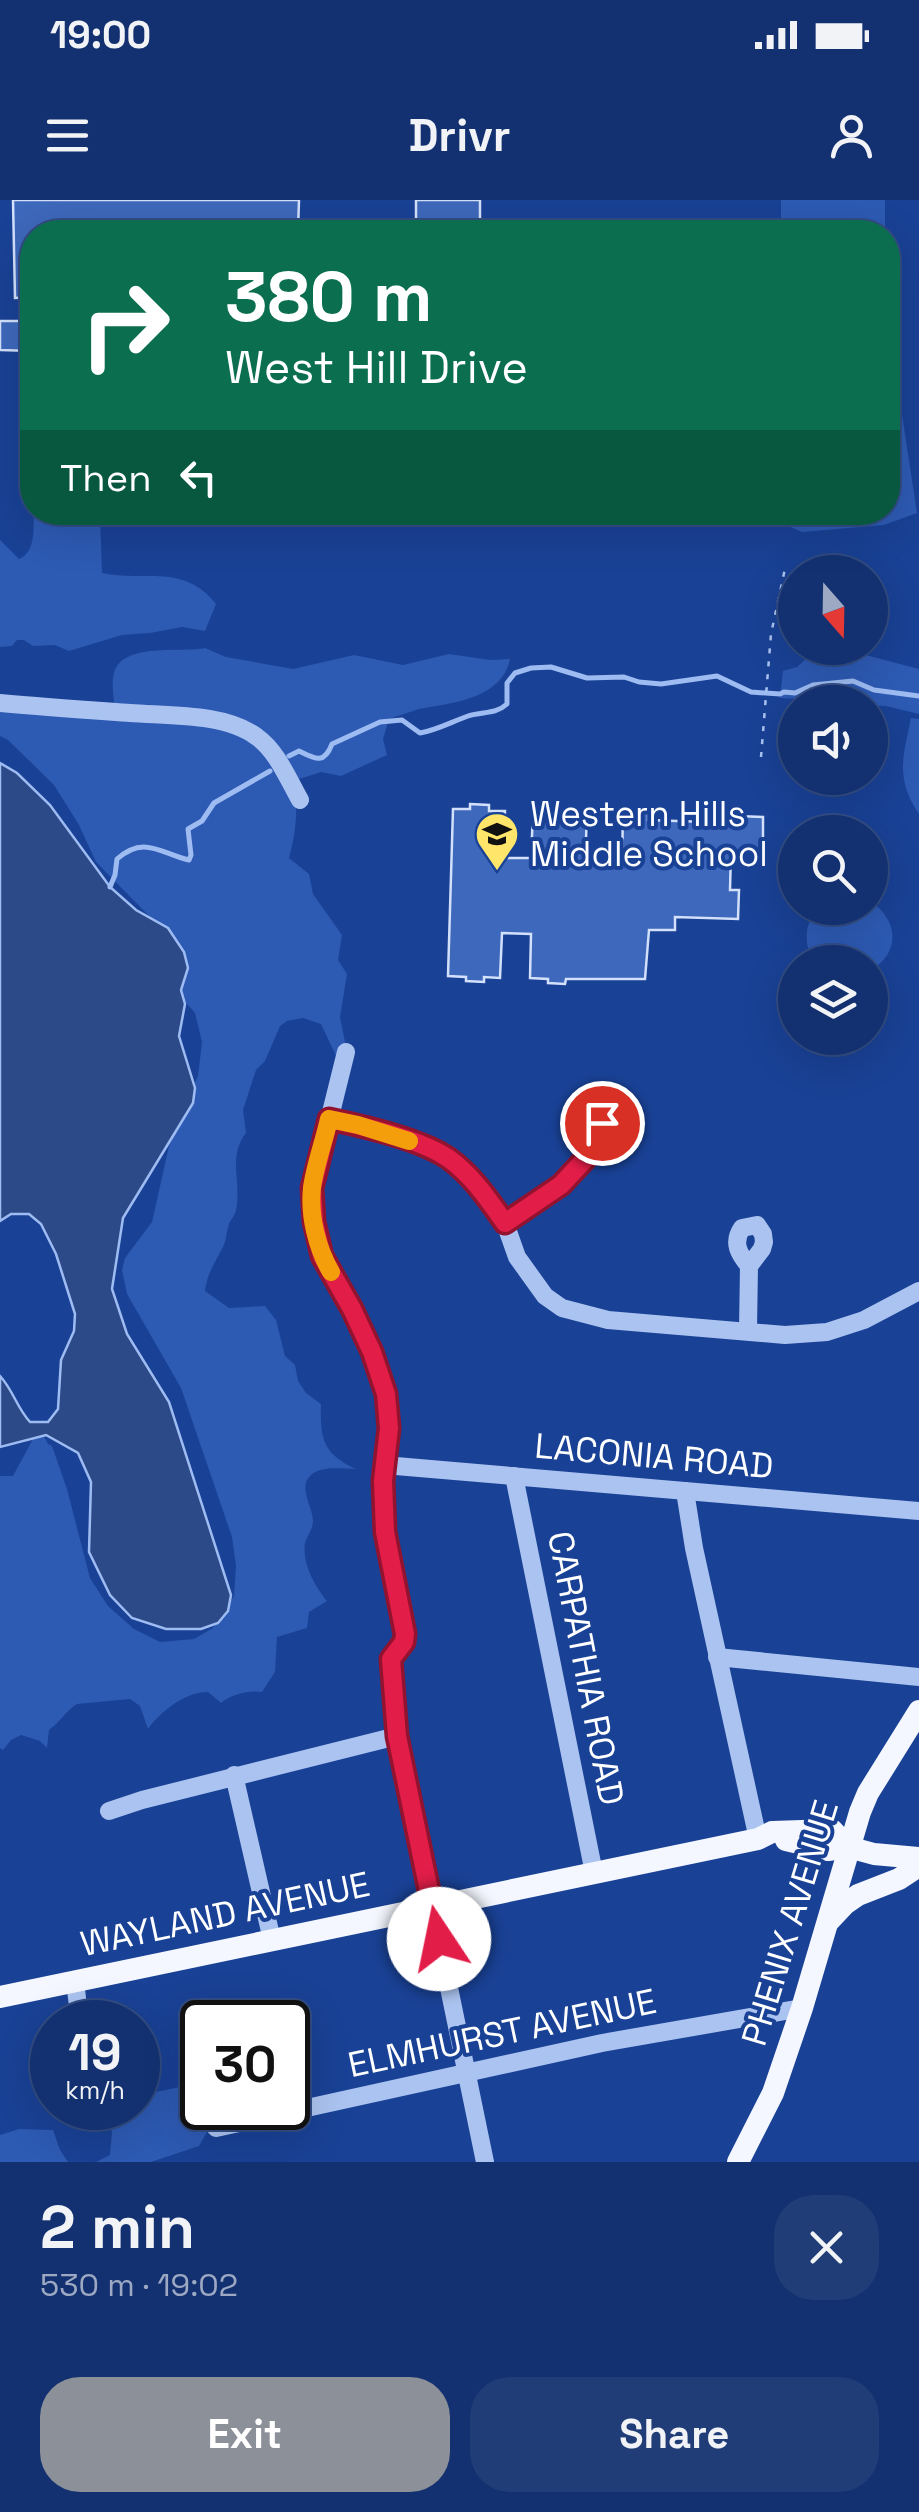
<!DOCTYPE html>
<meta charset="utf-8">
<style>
body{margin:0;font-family:"Space Grotesk",sans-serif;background:#203d78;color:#f1f3f6;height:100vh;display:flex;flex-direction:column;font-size:38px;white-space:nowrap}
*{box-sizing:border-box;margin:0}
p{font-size:32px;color:#9da9c3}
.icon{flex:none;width:55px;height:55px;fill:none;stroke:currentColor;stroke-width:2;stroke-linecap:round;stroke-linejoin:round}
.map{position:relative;height:1962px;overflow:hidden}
.side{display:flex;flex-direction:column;background:#133170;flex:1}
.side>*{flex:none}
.top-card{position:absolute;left:20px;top:20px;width:880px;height:305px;border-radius:40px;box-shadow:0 10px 40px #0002,0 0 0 2px #324c83;background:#0b6e4f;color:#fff;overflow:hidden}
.needle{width:65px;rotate:160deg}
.controls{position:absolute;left:778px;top:355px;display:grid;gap:20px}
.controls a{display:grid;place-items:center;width:110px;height:110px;border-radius:50%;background:#133170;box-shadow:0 10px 40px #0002,0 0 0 2px #324c83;font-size:50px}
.speed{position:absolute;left:30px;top:1800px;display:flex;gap:20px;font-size:50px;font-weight:700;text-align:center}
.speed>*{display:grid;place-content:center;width:130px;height:130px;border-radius:50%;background:#133170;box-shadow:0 10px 40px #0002,0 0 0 2px #324c83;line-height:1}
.speed small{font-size:25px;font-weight:400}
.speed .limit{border:5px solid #111;border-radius:15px;background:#fff;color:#111}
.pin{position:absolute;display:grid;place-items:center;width:85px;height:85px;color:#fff;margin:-42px;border:5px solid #fff;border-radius:50%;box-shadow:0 2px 10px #0007}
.me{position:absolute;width:110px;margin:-55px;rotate:349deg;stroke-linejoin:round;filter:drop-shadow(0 0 8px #0008)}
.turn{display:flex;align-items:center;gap:35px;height:210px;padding:0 40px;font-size:45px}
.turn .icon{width:130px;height:130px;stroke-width:2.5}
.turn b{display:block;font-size:70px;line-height:85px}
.then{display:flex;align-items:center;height:95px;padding:0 40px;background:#0003;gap:20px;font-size:38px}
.round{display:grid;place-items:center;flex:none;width:105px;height:105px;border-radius:40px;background:#203d78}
.head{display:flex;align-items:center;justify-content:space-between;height:170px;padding:0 40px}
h1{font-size:60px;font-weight:600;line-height:75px}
.primary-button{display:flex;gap:20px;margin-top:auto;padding:20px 40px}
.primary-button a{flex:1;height:115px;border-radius:40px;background:#8c9099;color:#fff;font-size:40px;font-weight:600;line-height:115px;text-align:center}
.primary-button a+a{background:#203d78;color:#f1f3f6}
.status{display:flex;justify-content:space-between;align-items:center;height:70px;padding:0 50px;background:#133170;direction:ltr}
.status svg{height:28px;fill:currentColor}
header{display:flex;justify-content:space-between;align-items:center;height:130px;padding:0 40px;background:#133170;font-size:45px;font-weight:600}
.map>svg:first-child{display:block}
.green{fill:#2d5ab3}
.water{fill:#2c4988;stroke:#9ebcf2;stroke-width:2.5}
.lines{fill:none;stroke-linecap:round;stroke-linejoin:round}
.stream{stroke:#9ebcf2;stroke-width:5}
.building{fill:#3e68bb;stroke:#d2e0fb;stroke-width:2.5}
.path{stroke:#abc3f0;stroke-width:2.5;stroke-dasharray:5 8;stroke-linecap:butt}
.minor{stroke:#abc3f0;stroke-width:18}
.major{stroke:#f4f7ff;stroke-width:22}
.route-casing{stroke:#92132f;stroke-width:25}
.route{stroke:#e11d48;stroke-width:18}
.slow{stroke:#f59e0b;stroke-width:18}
.labels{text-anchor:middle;stroke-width:8;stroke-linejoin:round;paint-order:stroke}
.poi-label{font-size:35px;fill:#fff;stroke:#194195;text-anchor:start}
.street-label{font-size:35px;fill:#fff;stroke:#194195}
</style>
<div class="status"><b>19:00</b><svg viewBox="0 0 49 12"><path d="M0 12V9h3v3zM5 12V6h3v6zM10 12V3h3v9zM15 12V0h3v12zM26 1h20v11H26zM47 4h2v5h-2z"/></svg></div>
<header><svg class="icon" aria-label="menu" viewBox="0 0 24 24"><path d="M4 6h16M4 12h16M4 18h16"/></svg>Drivr<svg class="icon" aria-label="person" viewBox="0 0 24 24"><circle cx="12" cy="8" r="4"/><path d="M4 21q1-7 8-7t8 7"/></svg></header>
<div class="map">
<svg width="919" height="1962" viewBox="0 0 919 1962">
<rect width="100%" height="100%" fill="#194195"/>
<g class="green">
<rect x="781" y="0" width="104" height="32"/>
<polygon points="888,122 917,313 884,325 802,332 757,313 888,312"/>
<path d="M34 313H100L102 373C145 382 184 363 216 404L205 431 182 427 150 433 122 435 69 451 55 445 33 446 24 440H17L12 446 0 447V340L19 359C36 352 33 329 34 313Z"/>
<path d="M205 448 226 457 293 469 354 455 403 465 449 454 490 460 510 459C502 499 452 503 419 509 409 512 399 516 389 519L383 539 387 555 341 576 321 572 293 581C299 606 296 633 289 658L309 674 313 694 342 735 338 760 347 774 340 817 346 847 337 858 321 824 303 818 287 821 280 826 265 861 256 870 243 910 246 933C227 957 242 983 236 1010 235 1016 231 1019 229 1024 226 1032 227 1040 223 1047 214 1065 208 1071 205 1091L229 1108 265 1106 276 1120 285 1156 295 1165 298 1181 306 1193 321 1204C320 1239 323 1254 356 1269 342 1269 321 1265 310 1276 298 1288 313 1307 313 1321 313 1329 307 1336 305 1343 302 1364 315 1386 327 1401L309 1412 307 1428 277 1437 275 1472 262 1492C249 1490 232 1494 221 1503L208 1492C185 1492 161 1511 148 1529L140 1506 130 1499 77 1504C67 1510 60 1522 49 1530L47 1548 40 1541 21 1535 11 1540 3 1550 0 1548V1276H13L33 1239 43 1234 48 1244 52 1246 67 1289 90 1378 108 1406 134 1429 160 1442 194 1439 213 1428 234 1396 236 1366 232 1337 181 1188 127 1094 122 1070 125 1058 152 1022 169 946 198 876 202 842 195 813 156 768 155 730 152 719 96 662 79 625 54 585 8 540 0 536V498L114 506C114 496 111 482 114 473 122 442 182 453 205 448Z"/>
<polygon points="818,448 839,448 919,469 919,514 886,506 870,505 870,502 780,498 783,471 797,467"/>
<path d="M911 518 919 519V614C895 578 903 557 911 518Z"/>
<path d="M870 701C899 720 901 753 870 771V762H814C803 745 802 713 828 708 841 705 857 708 870 708Z"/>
<polygon points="180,1887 194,1916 211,1925 199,1946 151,1962 96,1962 110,1955 112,1932 107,1919 127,1908 138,1908 138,1902 156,1892"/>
<polygon points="19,1929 53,1930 60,1950 68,1962 0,1962 0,1935"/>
</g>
<path class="water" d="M0 563 17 573 50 605 110 687 136 710 168 728 184 752 188 768 181 790 185 804 179 836 195 888 193 903 123 1018 112 1089 127 1134 169 1202 231 1395 228 1411 218 1423 201 1429H166L132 1418 110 1395 89 1352 91 1282 78 1253 46 1235 0 1247V1176C13 1190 17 1208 30 1222H48L58 1209 61 1160 74 1131 75 1114 56 1054 41 1024 29 1014H11L0 1021Z"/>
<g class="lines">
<g class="stream">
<path d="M289 556 299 551C315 559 324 565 332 544L380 522 402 520 420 533C437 530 451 522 468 516 483 511 495 515 507 504V483L515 473 531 468 551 467 587 478 624 477 639 482 661 484 717 476 751 492 780 494 784 492 795 493 813 485 853 481 874 490 919 496"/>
<path d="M110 687 115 675 117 659C144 635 160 653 189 660L191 655 188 629 202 621 214 603 270 571"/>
</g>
</g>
<g class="building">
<polygon points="13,0 299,0 298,32 32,32 32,97 15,98"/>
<rect x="416" y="0" width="64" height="32"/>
<polygon points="0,121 32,121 32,151 0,150"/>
<polygon points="470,604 489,605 489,611 505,611 504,658 531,658 533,613 550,613 550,609 569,610 569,613 587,614 585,664 622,665 623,611 648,611 648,620 738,623 738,616 763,617 763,652 731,652 730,690 739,690 738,719 675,717 675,730 649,730 645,779 566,779 565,784 548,783 548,779 530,778 531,734 502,733 500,778 484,777 484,782 466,781 466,777 448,776 453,609 470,609"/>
</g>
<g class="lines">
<polyline class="path" points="761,557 771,434 786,364"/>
<g class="minor">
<path d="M0 503C43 507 87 510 130 513 169 516 225 513 257 537 277 551 288 579 300 600"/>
<polyline points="346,852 312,989 314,1022 322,1057 352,1109 372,1151 386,1194 389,1228 383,1281 385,1332 405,1434 404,1443 391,1459 397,1536 485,1962"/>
<polyline points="329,919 357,925 417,944 446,956 481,989 505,1023 517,1057 545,1096 562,1108 608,1120 785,1135 827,1132 864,1120 919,1091"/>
<polyline points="505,1023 561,985 588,956 602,923"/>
<path d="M748 1130 749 1066 762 1049 764 1042 763 1034 757 1025 742 1028C732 1043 739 1054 749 1066"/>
<polyline points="384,1265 919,1311"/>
<polyline points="514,1276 594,1673"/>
<polyline points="685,1291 694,1348 758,1639"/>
<polyline points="717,1457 919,1477"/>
<polyline points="234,1575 272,1740"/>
<polyline points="109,1611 142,1600 397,1536"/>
<polyline points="75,1782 80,1822"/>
<polyline points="92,1908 93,1918"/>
<polyline points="216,1928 602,1843 802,1808"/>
</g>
<g class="major">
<polyline points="786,1640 828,1650 848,1647 874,1654 919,1658"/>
<polyline points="828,1722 845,1704 858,1695 899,1679 919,1666"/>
<polyline points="0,1797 758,1639 772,1632 832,1630 848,1647"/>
<polyline points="738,1962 773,1893 802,1808 860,1612 868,1593 919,1511"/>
</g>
</g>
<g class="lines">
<g class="route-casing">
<path id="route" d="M439 1739 397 1536 391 1459 404 1442 405 1434 385 1332 383 1281 389 1228 386 1194 372 1152 352 1109 322 1056 314 1022 312 988 329 919C363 926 420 939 448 958 472 975 488 999 505 1023L561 985 588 956 602 923"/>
</g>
<use href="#route" class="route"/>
<path class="slow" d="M331 1072C317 1048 309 1016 312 988 315 965 324 942 329 919L358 925 409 941"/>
</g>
<defs>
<g id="school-pin" transform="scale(2.25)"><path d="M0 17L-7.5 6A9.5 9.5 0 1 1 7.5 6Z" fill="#ffe56a" stroke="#194195"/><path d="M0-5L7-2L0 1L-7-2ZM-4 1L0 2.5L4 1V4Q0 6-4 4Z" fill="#111"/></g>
</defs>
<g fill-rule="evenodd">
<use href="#school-pin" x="497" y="634"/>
</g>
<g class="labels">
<g class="poi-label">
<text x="530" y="626">Western Hills<tspan x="530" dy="40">Middle School</tspan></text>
</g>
<g class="street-label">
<text transform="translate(654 1256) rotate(5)" y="12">LACONIA ROAD</text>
<text transform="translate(586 1468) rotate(79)" y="12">CARPATHIA ROAD</text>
<text transform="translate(225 1714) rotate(-12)" y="12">WAYLAND AVENUE</text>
<text transform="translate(790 1723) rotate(-73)" y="12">PHENIX AVENUE</text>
<text transform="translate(502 1833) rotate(-12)" y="12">ELMHURST AVENUE</text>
</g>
</g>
</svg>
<div class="controls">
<a><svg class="needle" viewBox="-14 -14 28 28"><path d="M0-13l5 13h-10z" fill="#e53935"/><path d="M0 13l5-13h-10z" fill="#9da9c3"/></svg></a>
<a><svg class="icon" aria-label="sound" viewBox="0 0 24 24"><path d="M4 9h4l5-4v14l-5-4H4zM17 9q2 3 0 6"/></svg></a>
<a><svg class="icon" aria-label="search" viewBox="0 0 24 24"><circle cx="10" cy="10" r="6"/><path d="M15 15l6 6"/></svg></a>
<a><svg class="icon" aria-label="layers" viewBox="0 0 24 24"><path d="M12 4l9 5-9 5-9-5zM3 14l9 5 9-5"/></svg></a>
</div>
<div class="speed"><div>19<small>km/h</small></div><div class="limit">30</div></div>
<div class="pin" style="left:602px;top:923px;background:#d93025"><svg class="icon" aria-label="arrive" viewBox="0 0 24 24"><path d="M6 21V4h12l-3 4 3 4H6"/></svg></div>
<svg class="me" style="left:439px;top:1739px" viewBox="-20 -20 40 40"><circle r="19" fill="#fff"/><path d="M0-13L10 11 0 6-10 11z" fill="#e11d48"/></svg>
<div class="top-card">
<div class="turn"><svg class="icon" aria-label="right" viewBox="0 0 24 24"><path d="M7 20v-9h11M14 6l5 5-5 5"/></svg><div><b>380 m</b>West Hill Drive</div></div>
<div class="then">Then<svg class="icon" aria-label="left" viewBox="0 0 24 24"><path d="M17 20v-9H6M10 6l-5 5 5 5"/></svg></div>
</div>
</div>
<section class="side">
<div class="head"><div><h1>2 min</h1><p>530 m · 19:02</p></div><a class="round"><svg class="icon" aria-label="close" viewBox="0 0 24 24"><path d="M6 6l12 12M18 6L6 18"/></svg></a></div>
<div class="primary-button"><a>Exit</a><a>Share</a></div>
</section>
